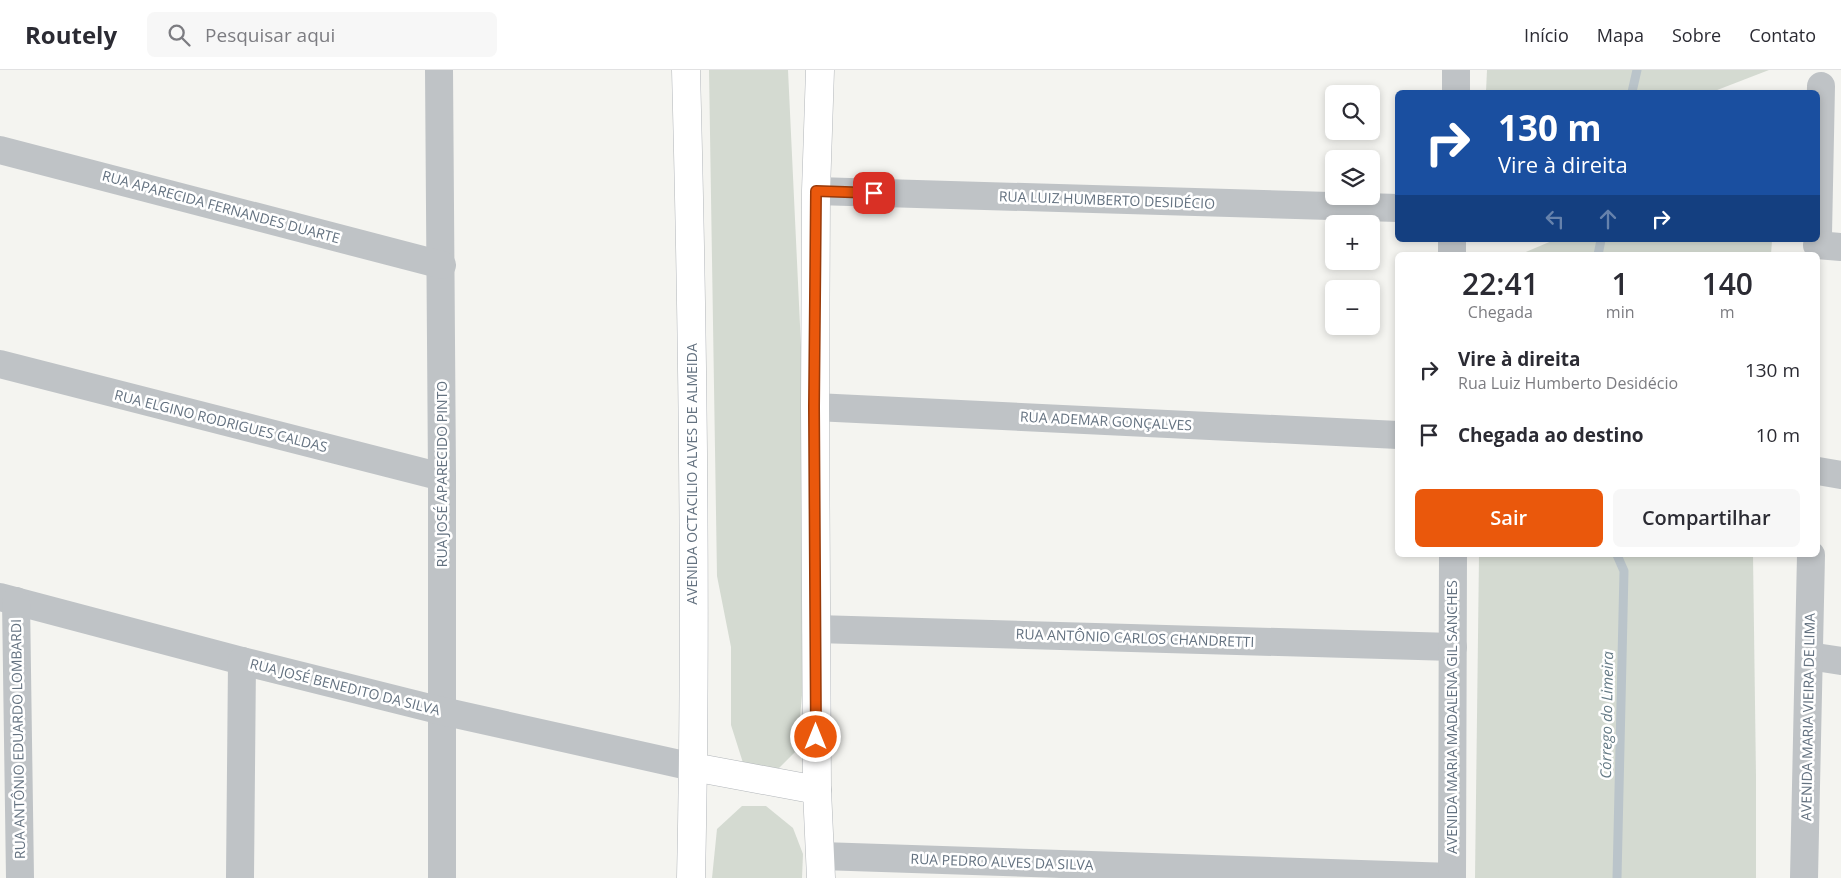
<!DOCTYPE html>
<html lang="pt">
<meta charset="utf-8">
<style>
body{margin:0;font-family:"Open Sans",sans-serif;background:#f7f7f7;color:#2b2b33;height:100vh;display:flex;flex-direction:column;font-size:19px;white-space:nowrap}
*{box-sizing:border-box;margin:0}
p{font-size:16px;color:#7c7c81}
.icon{flex:none;width:28px;height:28px;fill:none;stroke:currentColor;stroke-width:2;stroke-linecap:round;stroke-linejoin:round}
.map{position:relative;flex:1;overflow:hidden}
.side{position:absolute;left:1395px;top:182px;width:425px;height:305px;display:flex;flex-direction:column;background:#fff;border-radius:8px;box-shadow:0 2px 8px #0003}
.side>*{flex:none}
.guide{position:absolute;left:1395px;top:20px;width:425px;height:152px;border-radius:8px;box-shadow:0 2px 8px #0003;background:#1a4fa0;color:#fff;overflow:hidden}
.fabs{position:absolute;left:1325px;top:15px;display:grid;gap:10px}
.fabs a{display:grid;place-items:center;width:55px;height:55px;border-radius:8px;background:#fff;box-shadow:0 2px 8px #0003;font-size:25px}
.pin{position:absolute;display:grid;place-items:center;width:42px;height:42px;color:#fff;margin:-21px;border-radius:10px;box-shadow:0 2px 8px #0006}
.me{position:absolute;width:55px;margin:-28px;rotate:0deg;stroke-linejoin:round;filter:drop-shadow(0 0 4px #0008)}
.turn{display:flex;align-items:center;gap:18px;height:105px;padding:0 20px;font-size:22px}
.turn .icon{width:65px;height:65px;stroke-width:2.5}
.turn b{display:block;font-size:35px;line-height:42px}
.lanes{display:flex;align-items:center;height:48px;padding:0 20px;background:#0003;justify-content:center;gap:25px;direction:ltr}
.lanes .off{opacity:.35}
.eta{display:flex;justify-content:space-evenly;align-items:center;height:85px;text-align:center}
.eta b{font-size:30px;font-weight:600;line-height:35px}
.action{display:flex;gap:10px;margin-top:auto;padding:10px 20px}
.action a{flex:1;height:58px;border-radius:8px;background:#ea580c;color:#fff;font-size:20px;font-weight:600;line-height:58px;text-align:center}
.action a+a{background:#f7f7f7;color:#2b2b33}
ul{padding:0;list-style:none}
li{display:flex;align-items:center;gap:15px;height:65px;padding:0 20px}
li div{flex:1}
li b{display:block;font-size:19px}
li em{font-style:normal}
header{display:flex;align-items:center;gap:30px;box-sizing:border-box;height:70px;padding:0 25px;background:#fff;border-bottom:1px solid #e1e1e2}
header strong{font-size:24px}
nav{display:flex;gap:28px;margin-inline-start:auto;font-size:18px}
.search{width:350px;height:45px;background:#f7f7f7;display:flex;align-items:center;gap:12px;box-sizing:border-box;padding:0 18px;border-radius:8px;color:#7c7c81;font-size:19px}
.map>svg:first-child{display:block}
.green{fill:#d4dad1}
.lines{fill:none;stroke-linecap:round;stroke-linejoin:round}
.stream{stroke:#bac4ca;stroke-width:9}
.primary-casing{stroke:#b2b6ba;stroke-width:29}
.street{stroke:#bfc3c6;stroke-width:28}
.primary{stroke:#fff;stroke-width:28}
.route-casing{stroke:#983908;stroke-width:12}
.route{stroke:#ea580c;stroke-width:9}
.labels{text-anchor:middle;stroke-width:5;stroke-linejoin:round;paint-order:stroke}
.street-label{font-size:14px;fill:#647280;stroke:#fff}
.water-label{font-size:15px;font-style:italic;fill:#647a85;stroke:#fff}
</style>
<header>
<strong>Routely</strong>
<div class="search"><svg class="icon" aria-label="search" viewBox="0 0 24 24"><circle cx="10" cy="10" r="6"/><path d="M15 15l6 6"/></svg>Pesquisar aqui</div>
<nav><a>Início</a><a>Mapa</a><a>Sobre</a><a>Contato</a></nav>
</header>
<div class="map">
<svg width="1841" height="808" viewBox="0 0 1841 808">
<rect width="100%" height="100%" fill="#f4f4f0"/>
<g class="green">
<polygon points="709,0 788,0 806,383 804,603 797,680 774,703 744,696 731,655 731,577 717,506"/>
<polygon points="1487,0 1769,0 1712,22 1486,22"/>
<polygon points="1554,170 1772,170 1771,185 1519,185"/>
<polygon points="1479,485 1753,485 1756,706 1756,808 1475,808"/>
<polygon points="742,736 766,736 793,758 803,784 802,808 712,808 717,759"/>
</g>
<g class="lines">
<g class="stream">
<polyline points="1632,22 1637,0"/>
<polyline points="1598,185 1601,170"/>
<polyline points="1617,808 1624,501 1617,485"/>
</g>
<g class="primary-casing">
<g id="primary">
<path d="M686 0C693 269 697 539 691 808"/>
<polyline points="820,0 816,121 815,337 817,720 821,808"/>
<polyline points="693,697 817,720"/>
</g>
</g>
<g class="street">
<polyline points="439,0 442,407 442,808"/>
<polyline points="1456,22 1456,0"/>
<polyline points="0,80 442,195"/>
<polyline points="816,121 1398,138"/>
<polyline points="1818,164 1821,16"/>
<polyline points="1452,170 1452,185"/>
<polyline points="1817,175 1841,177"/>
<polyline points="0,294 442,407"/>
<polyline points="815,337 1398,365"/>
<polyline points="1818,401 1841,405"/>
<polyline points="0,527 242,591 442,641 693,697"/>
<polyline points="16,531 20,808"/>
<polyline points="816,559 1453,577"/>
<polyline points="1809,586 1841,591"/>
<polyline points="821,786 1452,807"/>
<polyline points="240,808 242,591"/>
<polyline points="1452,808 1453,485"/>
<polyline points="1804,808 1811,485"/>
</g>
<use href="#primary" class="primary"/>
</g>
<g class="lines">
<g class="route-casing">
<polyline id="route" points="816,667 814,337 816,121 874,123"/>
</g>
<use href="#route" class="route"/>
</g>
<g class="labels">
<g class="street-label">
<text transform="translate(1107 130) rotate(2)" y="5">RUA LUIZ HUMBERTO DESIDÉCIO</text>
<text transform="translate(221 137) rotate(15)" y="5">RUA APARECIDA FERNANDES DUARTE</text>
<text transform="translate(221 351) rotate(14)" y="5">RUA ELGINO RODRIGUES CALDAS</text>
<text transform="translate(1106 351) rotate(3)" y="5">RUA ADEMAR GONÇALVES</text>
<text transform="translate(442 404) rotate(-90)" y="5">RUA JOSÉ APARECIDO PINTO</text>
<text transform="translate(692 404) rotate(-90)" y="5">AVENIDA OCTACILIO ALVES DE ALMEIDA</text>
<text transform="translate(1135 568) rotate(2)" y="5">RUA ANTÔNIO CARLOS CHANDRETTI</text>
<text transform="translate(345 617) rotate(14)" y="5">RUA JOSÉ BENEDITO DA SILVA</text>
<text transform="translate(1452 647) rotate(-90)" y="5">AVENIDA MARIA MADALENA GIL SANCHES</text>
<text transform="translate(1808 647) rotate(-89)" y="5">AVENIDA MARIA VIEIRA DE LIMA</text>
<text transform="translate(18 669) rotate(-91)" y="5">RUA ANTÔNIO EDUARDO LOMBARDI</text>
<text transform="translate(1002 792) rotate(2)" y="5">RUA PEDRO ALVES DA SILVA</text>
</g>
<g class="water-label">
<text transform="translate(1607 645) rotate(-89)" y="5">Córrego do Limeira</text>
</g>
</g>
</svg>
<div class="fabs">
<a><svg class="icon" aria-label="search" viewBox="0 0 24 24"><circle cx="10" cy="10" r="6"/><path d="M15 15l6 6"/></svg></a>
<a><svg class="icon" aria-label="layers" viewBox="0 0 24 24"><path d="M12 4l9 5-9 5-9-5zM3 14l9 5 9-5"/></svg></a>
<a>+</a>
<a>−</a>
</div>
<div class="pin" style="left:874px;top:123px;background:#d93025"><svg class="icon" aria-label="arrive" viewBox="0 0 24 24"><path d="M6 21V4h12l-3 4 3 4H6"/></svg></div>
<svg class="me" style="left:816px;top:667px" viewBox="-20 -20 40 40"><circle r="17" fill="#ea580c" stroke="#fff" stroke-width="3"/><path d="M0-11L8 9 0 5-8 9z" fill="#fff"/></svg>
<div class="guide">
<div class="turn"><svg class="icon" aria-label="right" viewBox="0 0 24 24"><path d="M7 20v-9h11M14 6l5 5-5 5"/></svg><div><b>130 m</b>Vire à direita</div></div>
<div class="lanes"><svg class="icon off" aria-label="left" viewBox="0 0 24 24"><path d="M17 20v-9H6M10 6l-5 5 5 5"/></svg><svg class="icon off" aria-label="ahead" viewBox="0 0 24 24"><path d="M12 20V5M6 11l6-6 6 6"/></svg><svg class="icon" aria-label="right" viewBox="0 0 24 24"><path d="M7 20v-9h11M14 6l5 5-5 5"/></svg></div>
</div>
<section class="side">
<div class="eta">
<div><b>22:41</b><p>Chegada</p></div>
<div><b>1</b><p>min</p></div>
<div><b>140</b><p>m</p></div>
</div>
<ul>
<li><svg class="icon" aria-label="right" viewBox="0 0 24 24"><path d="M7 20v-9h11M14 6l5 5-5 5"/></svg><div><b>Vire à direita</b><p>Rua Luiz Humberto Desidécio</p></div><em>130 m</em></li>
<li><svg class="icon" aria-label="arrive" viewBox="0 0 24 24"><path d="M6 21V4h12l-3 4 3 4H6"/></svg><div><b>Chegada ao destino</b></div><em>10 m</em></li>
</ul>
<div class="action"><a>Sair</a><a>Compartilhar</a></div>
</section>
</div>
